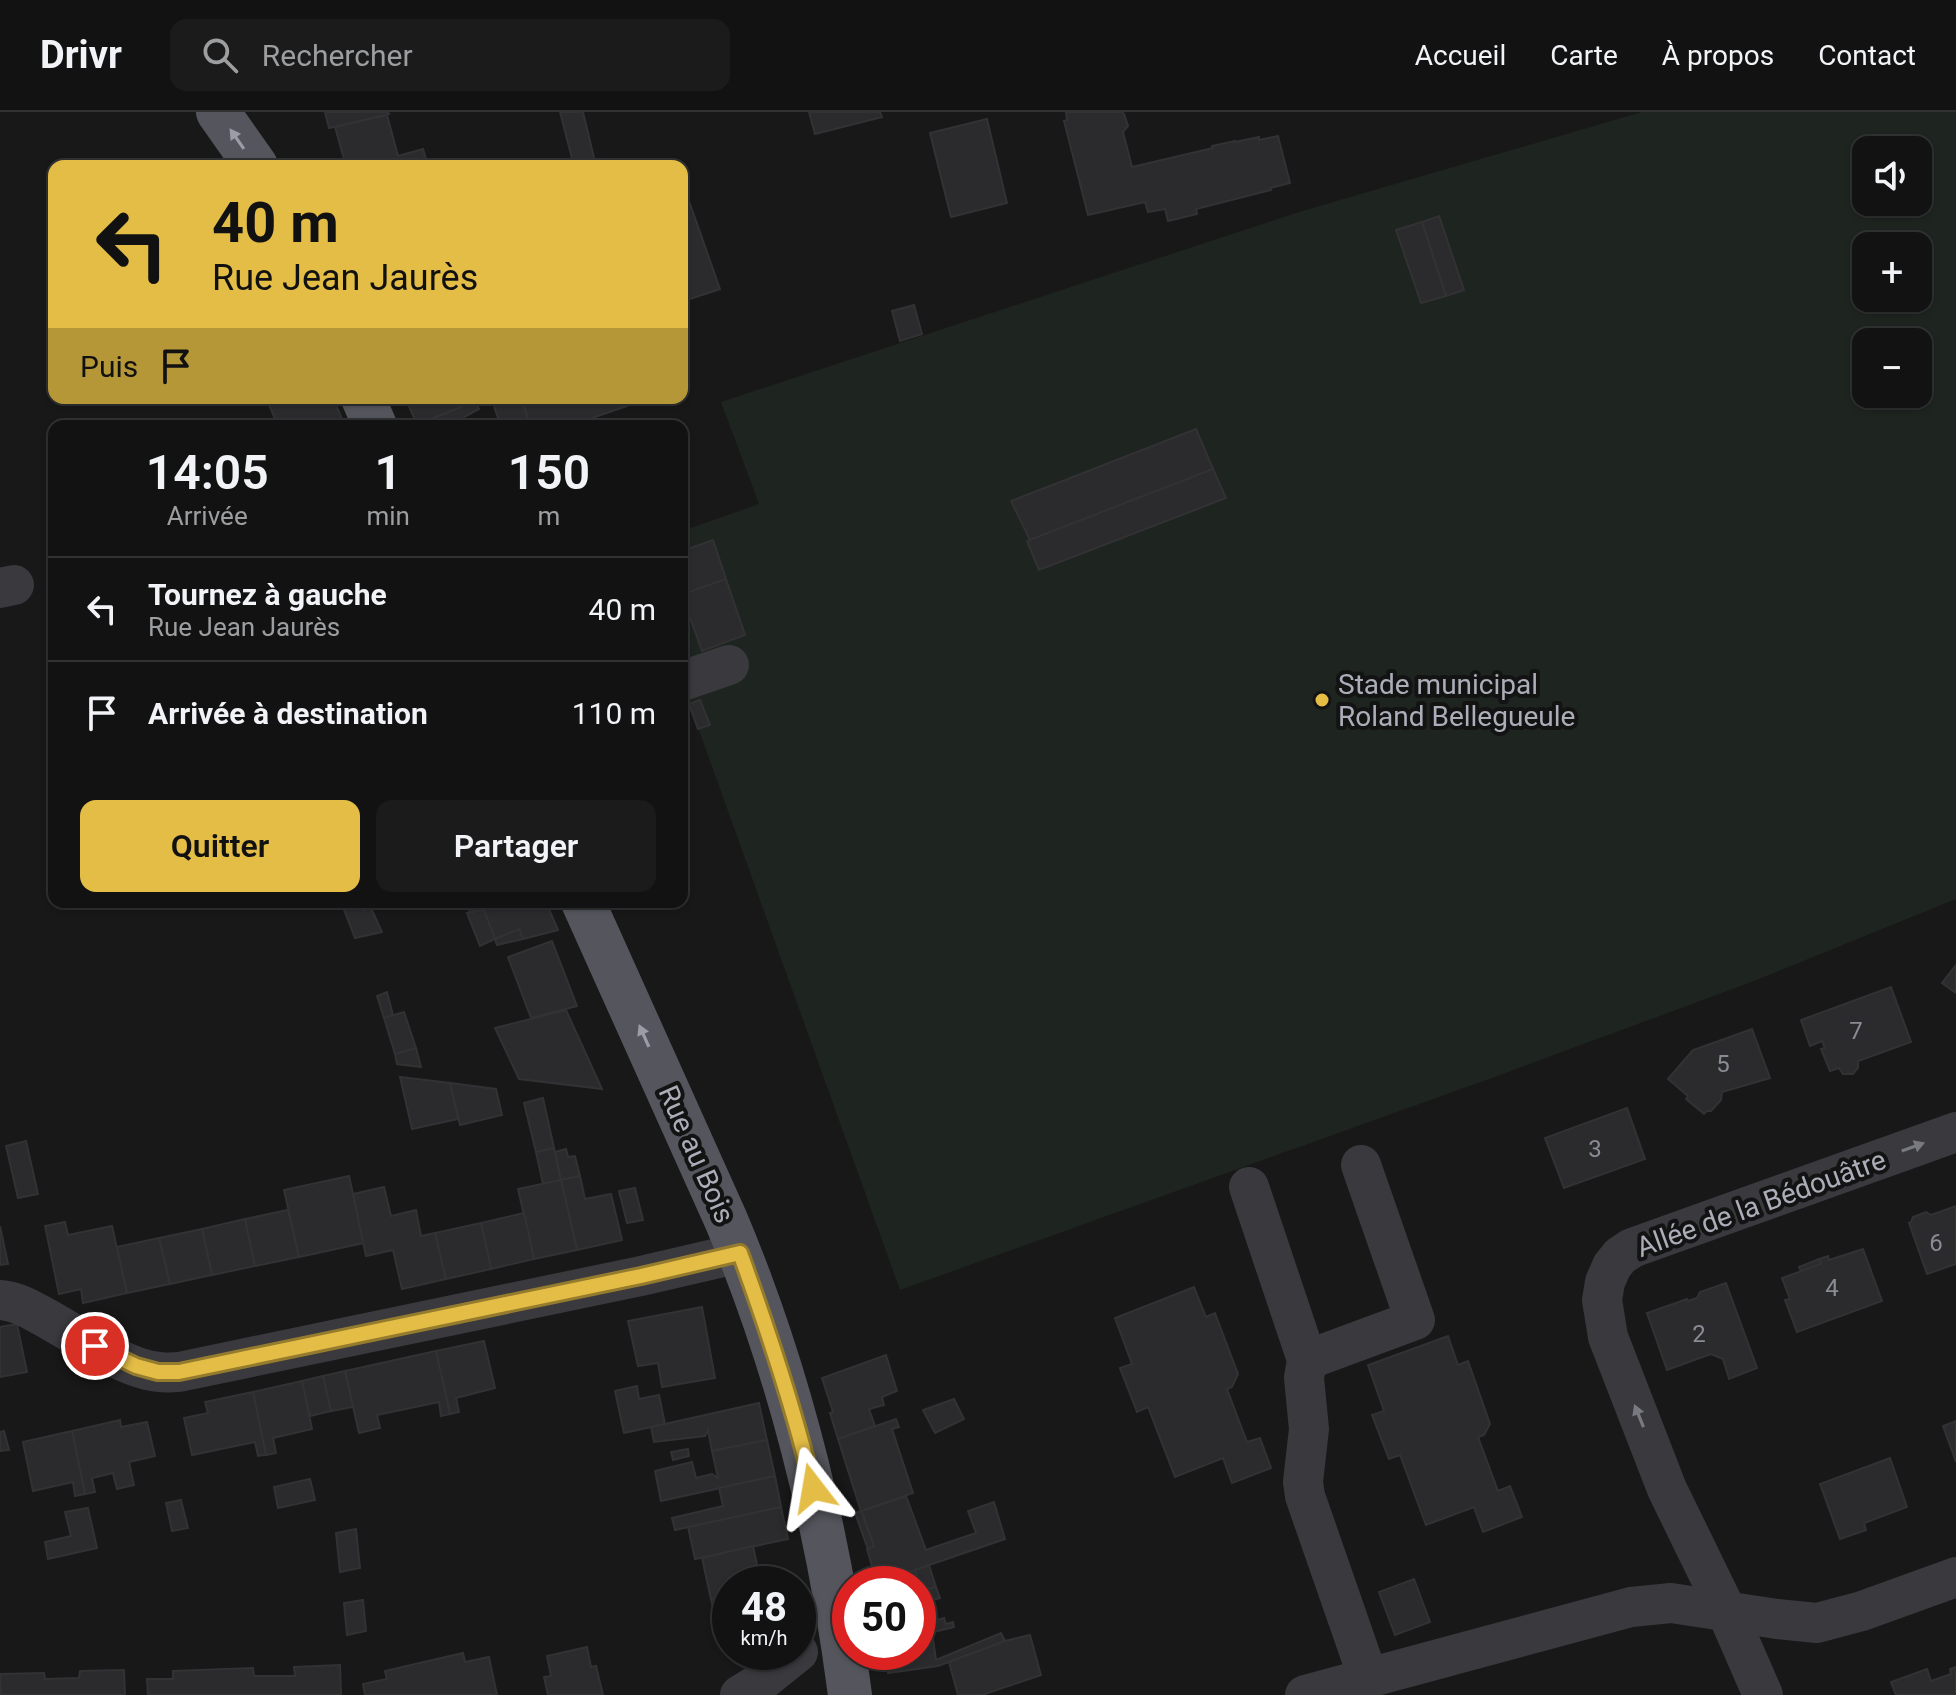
<!DOCTYPE html>
<html lang="fr">
<meta charset="utf-8">
<style>
body{margin:0;font-family:Roboto,sans-serif;background:#1b1b1c;color:#f1f3f6;height:100vh;display:flex;flex-direction:column;font-size:30px;white-space:nowrap}
*{box-sizing:border-box;margin:0}
p{font-size:26px;color:#9c9ea0}
.icon{flex:none;width:44px;height:44px;fill:none;stroke:currentColor;stroke-width:2;stroke-linecap:round;stroke-linejoin:round}
.map{position:relative;flex:1;overflow:hidden}
.details{position:absolute;left:48px;top:308px;width:640px;height:488px;display:flex;flex-direction:column;background:#121213;border-radius:16px;box-shadow:0 2px 6px #0004,0 0 0 2px #313233}
.details>*{flex:none}
.banner{position:absolute;left:48px;top:48px;width:640px;height:244px;border-radius:16px;box-shadow:0 2px 6px #0004,0 0 0 2px #313233;background:#e3bd46;color:#111;overflow:hidden}
.controls{position:absolute;left:1852px;top:24px;display:grid;gap:16px}
.controls a{display:grid;place-items:center;width:80px;height:80px;border-radius:16px;background:#121213;box-shadow:0 2px 6px #0004,0 0 0 2px #313233;font-size:40px}
.speed{position:absolute;left:712px;top:1454px;display:flex;gap:16px;font-size:40px;font-weight:700;text-align:center}
.speed>*{display:grid;place-content:center;width:104px;height:104px;border-radius:50%;background:#121213;box-shadow:0 2px 6px #0004,0 0 0 2px #313233;line-height:1}
.speed small{font-size:20px;font-weight:400}
.speed .limit{border:12px solid #d22;background:#fff;color:#111}
.pin{position:absolute;display:grid;place-items:center;width:68px;height:68px;color:#fff;margin:-34px;border:4px solid #fff;border-radius:50%;box-shadow:0 2px 8px #0007}
.me{position:absolute;width:88px;margin:-44px;rotate:346deg;stroke-linejoin:round;filter:drop-shadow(0 0 6px #0008)}
.turn{display:flex;align-items:center;gap:28px;height:168px;padding:0 32px;font-size:36px}
.turn .icon{width:104px;height:104px;stroke-width:2.5}
.turn b{display:block;font-size:56px;line-height:68px}
.then{display:flex;align-items:center;height:76px;padding:0 32px;background:#0003;gap:16px;font-size:30px}
.eta{display:flex;justify-content:space-evenly;align-items:center;height:136px;text-align:center}
.eta b{font-size:48px;font-weight:600;line-height:56px}
.button{display:flex;gap:16px;margin-top:auto;padding:16px 32px}
.button a{flex:1;height:92px;border-radius:16px;background:#e3bd46;color:#111;font-size:32px;font-weight:600;line-height:92px;text-align:center}
.button a+a{background:#1b1b1c;color:#f1f3f6}
ul{padding:0;list-style:none}
li{display:flex;align-items:center;gap:24px;height:104px;padding:0 32px;border-top:2px solid #313233}
li div{flex:1}
li b{display:block;font-size:30px}
li em{font-style:normal}
header{display:flex;align-items:center;gap:48px;box-sizing:border-box;height:112px;padding:0 40px;background:#121213;border-bottom:2px solid #313233}
header strong{font-size:38px}
nav{display:flex;gap:44px;margin-inline-start:auto;font-size:28px}
.search{width:560px;height:72px;background:#1b1b1c;display:flex;align-items:center;gap:20px;box-sizing:border-box;padding:0 28px;border-radius:16px;color:#9c9ea0;font-size:30px}
.map>svg:first-child{display:block}
.pitch{fill:#1e241f;fill-rule:evenodd}
.building{fill:#2b2b2d;stroke:#323235;stroke-width:2}
.lines{fill:none;stroke-linecap:round;stroke-linejoin:round}
.minor{stroke:#39393e;stroke-width:40}
.major{stroke:#55565d;stroke-width:44}
.oneway{fill:#9a9ca6}
.oneway2{fill:#787981}
.route-casing{stroke:#947b2e;stroke-width:20}
.route{stroke:#e3bd46;stroke-width:14}
.poi-dot{fill:#e3bd46;stroke:#131314;stroke-width:3}
.labels{text-anchor:middle;stroke-width:8;stroke-linejoin:round;paint-order:stroke}
.number-label{font-size:24px;fill:#8a8c94}
.poi-label{font-size:28px;fill:#abaeb8;stroke:#131314;text-anchor:start}
.street-label{font-size:28px;fill:#abaeb8;stroke:#131314}
</style>
<header>
<strong>Drivr</strong>
<div class="search"><svg class="icon" aria-label="search" viewBox="0 0 24 24"><circle cx="10" cy="10" r="6"/><path d="M15 15l6 6"/></svg>Rechercher</div>
<nav><a>Accueil</a><a>Carte</a><a>À propos</a><a>Contact</a></nav>
</header>
<div class="map">
<svg width="1956" height="1583" viewBox="0 0 1956 1583">
<rect width="100%" height="100%" fill="#181819"/>
<path class="pitch" d="M1642 0H1956V787L1754 869 1489 967 900 1178 682 571V419L759 392 721 290 1299 100ZM1866 38H1918V90H1866ZM1866 134H1918V186H1866ZM1866 230H1918V282H1866Z"/>
<g class="building">
<polygon points="325,0 388,0 389,2 329,16"/>
<polygon points="560,0 583,0 596,54 574,54"/>
<polygon points="809,0 880,0 882,5 815,22"/>
<polygon points="1066,0 1122,0 1124,2 1128,14 1123,20 1132,55 1213,36 1212,34 1235,29 1235,30 1259,25 1259,28 1278,24 1290,71 1270,76 1271,78 1196,97 1197,102 1168,109 1165,97 1148,100 1145,90 1088,103 1064,9 1067,8"/>
<polygon points="387,3 398,44 423,37 428,54 377,54 376,49 346,54 335,15"/>
<polygon points="987,7 1007,91 951,105 930,21"/>
<polygon points="683,72 720,177 690,187 682,163 682,73"/>
<polygon points="1439,104 1464,178 1446,184 1422,110"/>
<polygon points="1422,110 1446,184 1421,191 1396,118"/>
<polygon points="914,193 922,222 900,229 892,199"/>
<polygon points="274,286 333,286 345,314 278,314 267,288"/>
<polygon points="409,286 456,286 460,295 417,313 406,287"/>
<polygon points="491,286 521,286 529,310 519,314 501,314"/>
<polygon points="546,286 650,286 569,314 519,314 529,310 524,294"/>
<polygon points="475,289 479,297 464,305 467,314 417,313"/>
<polygon points="1196,317 1213,357 1030,428 1011,389"/>
<polygon points="1213,357 1226,386 1039,458 1027,429"/>
<polygon points="713,428 726,467 684,482 682,475 682,439"/>
<polygon points="726,467 745,523 702,539 682,483 682,475 684,482"/>
<polygon points="700,588 710,613 698,617 689,592"/>
<polygon points="341,790 361,790 364,798 371,796 382,820 355,826"/>
<polygon points="466,790 503,790 470,801"/>
<polygon points="503,790 546,790 558,818 523,827 519,817 495,827 484,798"/>
<polygon points="484,798 495,827 480,834 467,801"/>
<polygon points="519,817 523,827 497,833 495,827"/>
<polygon points="552,829 577,894 531,906 508,845"/>
<polygon points="1956,853 1956,881 1942,871"/>
<polygon points="1891,875 1911,930 1858,949 1858,956 1853,962 1843,962 1839,956 1830,959 1821,937 1825,936 1822,929 1810,934 1801,908"/>
<polygon points="387,880 393,903 384,906 377,884"/>
<polygon points="566,898 602,977 519,967 495,916"/>
<polygon points="404,900 416,936 395,942 384,906"/>
<polygon points="1752,917 1770,966 1722,980 1721,988 1711,999 1707,999 1704,1002 1686,987 1688,984 1668,967 1693,938"/>
<polygon points="416,936 421,955 397,952 395,942"/>
<polygon points="400,965 450,971 458,1007 412,1017"/>
<polygon points="450,971 496,977 502,1003 460,1013"/>
<polygon points="543,986 554,1036 536,1040 524,991"/>
<polygon points="1627,996 1645,1047 1564,1076 1545,1026"/>
<polygon points="26,1029 38,1082 18,1086 6,1034"/>
<polygon points="554,1036 561,1068 543,1072 536,1040"/>
<polygon points="566,1037 568,1045 575,1044 580,1064 561,1068 555,1040"/>
<polygon points="349,1064 364,1131 299,1145 284,1078"/>
<polygon points="580,1064 585,1087 611,1082 622,1128 577,1138 561,1068"/>
<polygon points="561,1068 577,1138 534,1147 518,1077"/>
<polygon points="384,1075 391,1104 416,1098 421,1124 435,1121 446,1167 402,1177 393,1138 366,1144 353,1082"/>
<polygon points="635,1076 643,1108 627,1111 619,1079"/>
<polygon points="1956,1094 1956,1152 1927,1162 1909,1111 1911,1110 1913,1105 1926,1100 1931,1103"/>
<polygon points="288,1098 299,1145 255,1154 245,1107"/>
<polygon points="524,1101 534,1147 491,1157 481,1111"/>
<polygon points="245,1107 255,1154 212,1163 202,1117"/>
<polygon points="65,1110 68,1123 112,1114 127,1181 83,1191 81,1177 59,1182 45,1114"/>
<polygon points="481,1111 491,1157 446,1167 435,1121"/>
<polygon points="0,1114 8,1152 0,1153"/>
<polygon points="202,1117 212,1163 170,1172 159,1126"/>
<polygon points="159,1126 170,1172 127,1181 117,1135"/>
<polygon points="1863,1137 1882,1189 1797,1220 1785,1188 1790,1187 1782,1166 1821,1152 1819,1147 1828,1144 1829,1148"/>
<polygon points="1819,1147 1821,1152 1801,1159 1799,1155"/>
<polygon points="1726,1171 1757,1256 1729,1267 1723,1247 1711,1242 1667,1258 1647,1201 1687,1187 1688,1189 1697,1186 1700,1180"/>
<polygon points="1194,1175 1206,1205 1215,1201 1238,1262 1232,1275 1227,1277 1247,1330 1260,1326 1271,1356 1232,1371 1223,1346 1175,1365 1148,1295 1137,1300 1120,1256 1132,1252 1115,1206"/>
<polygon points="702,1195 715,1266 662,1275 658,1251 638,1254 628,1209"/>
<polygon points="17,1212 27,1260 0,1265 0,1215"/>
<polygon points="1448,1224 1458,1253 1468,1249 1490,1312 1484,1323 1478,1325 1498,1379 1510,1374 1522,1405 1483,1420 1474,1395 1426,1413 1400,1343 1389,1347 1372,1303 1384,1299 1368,1253"/>
<polygon points="484,1229 495,1276 456,1286 459,1300 450,1302 436,1239"/>
<polygon points="436,1239 450,1302 441,1304 439,1290 377,1303 380,1316 359,1321 345,1259"/>
<polygon points="886,1243 897,1279 882,1285 884,1293 869,1297 875,1314 838,1327 830,1301 833,1300 822,1266"/>
<polygon points="345,1259 353,1295 331,1299 323,1264"/>
<polygon points="323,1264 331,1299 310,1304 302,1269"/>
<polygon points="302,1269 312,1317 273,1326 276,1341 266,1343 253,1280"/>
<polygon points="637,1274 639,1287 659,1283 665,1312 624,1321 615,1279"/>
<polygon points="253,1280 266,1343 258,1344 255,1330 192,1343 184,1306 208,1301 205,1290"/>
<polygon points="954,1287 964,1307 935,1321 923,1298"/>
<polygon points="759,1291 767,1328 712,1339 708,1318 705,1324 654,1330 651,1315"/>
<polygon points="896,1307 899,1315 892,1317 913,1381 861,1399 838,1327"/>
<polygon points="120,1308 121,1315 147,1310 155,1344 129,1350 134,1373 117,1377 113,1361 92,1366 95,1380 85,1382 72,1319"/>
<polygon points="1956,1309 1956,1350 1943,1314"/>
<polygon points="4,1319 9,1338 0,1339 0,1320"/>
<polygon points="72,1319 85,1382 75,1384 73,1370 33,1379 23,1330"/>
<polygon points="767,1328 775,1364 661,1389 655,1359 692,1350 696,1366 712,1362 718,1366 712,1339"/>
<polygon points="688,1337 689,1344 673,1348 671,1340"/>
<polygon points="1890,1346 1907,1395 1864,1411 1866,1418 1840,1427 1820,1372"/>
<polygon points="775,1364 781,1395 675,1418 672,1406 723,1394 719,1376"/>
<polygon points="310,1367 315,1388 278,1396 274,1375"/>
<polygon points="906,1384 926,1438 976,1421 968,1399 994,1390 1005,1427 877,1471 867,1437 874,1434 862,1399"/>
<polygon points="181,1388 188,1416 172,1419 166,1391"/>
<polygon points="781,1395 788,1427 695,1447 688,1415"/>
<polygon points="88,1396 97,1436 48,1447 45,1430 71,1424 65,1400"/>
<polygon points="861,1399 874,1434 868,1437 855,1401"/>
<polygon points="356,1417 360,1456 340,1460 336,1421"/>
<polygon points="753,1434 761,1472 730,1472 730,1483 711,1487 702,1446"/>
<polygon points="929,1453 936,1475 922,1479 915,1458"/>
<polygon points="915,1458 922,1479 936,1475 940,1486 918,1492 918,1472 875,1472"/>
<polygon points="1414,1467 1430,1510 1395,1523 1379,1480"/>
<polygon points="730,1483 730,1503 715,1506 711,1487"/>
<polygon points="363,1488 366,1519 347,1523 344,1491"/>
<polygon points="924,1491 930,1510 944,1506 946,1512 953,1510 954,1515 918,1524 918,1492"/>
<polygon points="932,1520 936,1548 1001,1521 1005,1529 938,1554 888,1561 885,1540 918,1540 918,1524"/>
<polygon points="1030,1523 1041,1563 982,1583 958,1583 949,1550 1005,1529"/>
<polygon points="587,1535 591,1555 596,1554 603,1583 548,1583 544,1565 551,1564 547,1544"/>
<polygon points="463,1541 465,1550 489,1545 497,1583 365,1583 363,1572 387,1567 385,1559"/>
<polygon points="340,1553 341,1583 148,1583 147,1567 173,1567 173,1559 253,1556 254,1564 295,1564 294,1555"/>
<polygon points="1956,1555 1956,1583 1896,1583 1891,1570 1927,1557 1931,1569 1951,1562 1950,1557"/>
<polygon points="124,1558 125,1583 1,1583 0,1562 44,1561 45,1567 79,1566 80,1559"/>
</g>
<g class="lines">
<g class="minor">
<polyline points="0,476 14,473"/>
<polyline points="682,569 729,553"/>
<polyline points="1249,1075 1307,1248 1304,1266 1309,1317 1303,1370 1305,1384 1368,1565"/>
<path d="M0 1188C17 1189 31 1198 46 1206 77 1223 126 1258 160 1260 166 1261 173 1260 179 1260L641 1164 740 1141"/>
<polyline points="1307,1248 1415,1208 1361,1053"/>
<polyline points="740,1583 758,1572 798,1540"/>
<polyline points="1305,1583 1631,1495 1671,1491 1777,1507 1817,1511 1862,1499 1956,1465"/>
<polyline points="1763,1583 1726,1498 1667,1377 1608,1225 1602,1188 1605,1170 1612,1154 1620,1144 1632,1136 1956,1020"/>
</g>
<g class="major">
<polyline points="218,0 256,54"/>
<polyline points="363,286 375,314"/>
<path d="M583 790 726 1108C790 1260 829 1420 850 1583"/>
</g>
</g>
<defs><path id="oneway-solid" d="M-6-.8H1V-3.2L6.5 0L1 3.2V.8H-6Z" transform="scale(2)"/></defs>
<g class="oneway">
<use href="#oneway-solid" transform="translate(237 27) rotate(-125)"/>
<use href="#oneway-solid" transform="translate(644 924) rotate(-114)"/>
</g>
<g class="oneway2">
<use href="#oneway-solid" transform="translate(1913 1035) rotate(-20)"/>
<use href="#oneway-solid" transform="translate(1639 1304) rotate(-112)"/>
</g>
<g class="lines">
<g class="route-casing">
<path id="route" d="M95 1234 136 1254 158 1260H179L641 1164 740 1141C768 1218 794 1296 813 1376"/>
</g>
<use href="#route" class="route"/>
</g>
<circle class="poi-dot" cx="1322" cy="588" r="8"/>
<g class="labels">
<g class="number-label">
<text x="1856" y="927">7</text>
<text x="1723" y="960">5</text>
<text x="1595" y="1045">3</text>
<text x="1936" y="1139">6</text>
<text x="1832" y="1184">4</text>
<text x="1699" y="1230">2</text>
</g>
<g class="poi-label">
<text x="1338" y="582">Stade municipal<tspan x="1338" dy="32">Roland Bellegueule</tspan></text>
</g>
<g class="street-label">
<text transform="translate(697 1042) rotate(66)" y="10">Rue au Bois</text>
<text transform="translate(1761 1091) rotate(-20)" y="10">Allée de la Bédouâtre</text>
</g>
</g>
</svg>
<div class="controls">
<a><svg class="icon" aria-label="sound" viewBox="0 0 24 24"><path d="M4 9h4l5-4v14l-5-4H4zM17 9q2 3 0 6"/></svg></a>
<a>+</a>
<a>−</a>
</div>
<div class="speed"><div>48<small>km/h</small></div><div class="limit">50</div></div>
<div class="pin" style="left:95px;top:1234px;background:#d93025"><svg class="icon" aria-label="arrive" viewBox="0 0 24 24"><path d="M6 21V4h12l-3 4 3 4H6"/></svg></div>
<svg class="me" style="left:813px;top:1376px" viewBox="-20 -20 40 40"><path d="M0-17L14 15 0 8-14 15z" fill="#e3bd46" stroke="#fff" stroke-width="4"/></svg>
<div class="banner">
<div class="turn"><svg class="icon" aria-label="left" viewBox="0 0 24 24"><path d="M17 20v-9H6M10 6l-5 5 5 5"/></svg><div><b>40 m</b>Rue Jean Jaurès</div></div>
<div class="then">Puis<svg class="icon" aria-label="arrive" viewBox="0 0 24 24"><path d="M6 21V4h12l-3 4 3 4H6"/></svg></div>
</div>
<section class="details">
<div class="eta">
<div><b>14:05</b><p>Arrivée</p></div>
<div><b>1</b><p>min</p></div>
<div><b>150</b><p>m</p></div>
</div>
<ul>
<li><svg class="icon" aria-label="left" viewBox="0 0 24 24"><path d="M17 20v-9H6M10 6l-5 5 5 5"/></svg><div><b>Tournez à gauche</b><p>Rue Jean Jaurès</p></div><em>40 m</em></li>
<li><svg class="icon" aria-label="arrive" viewBox="0 0 24 24"><path d="M6 21V4h12l-3 4 3 4H6"/></svg><div><b>Arrivée à destination</b></div><em>110 m</em></li>
</ul>
<div class="button"><a>Quitter</a><a>Partager</a></div>
</section>
</div>
